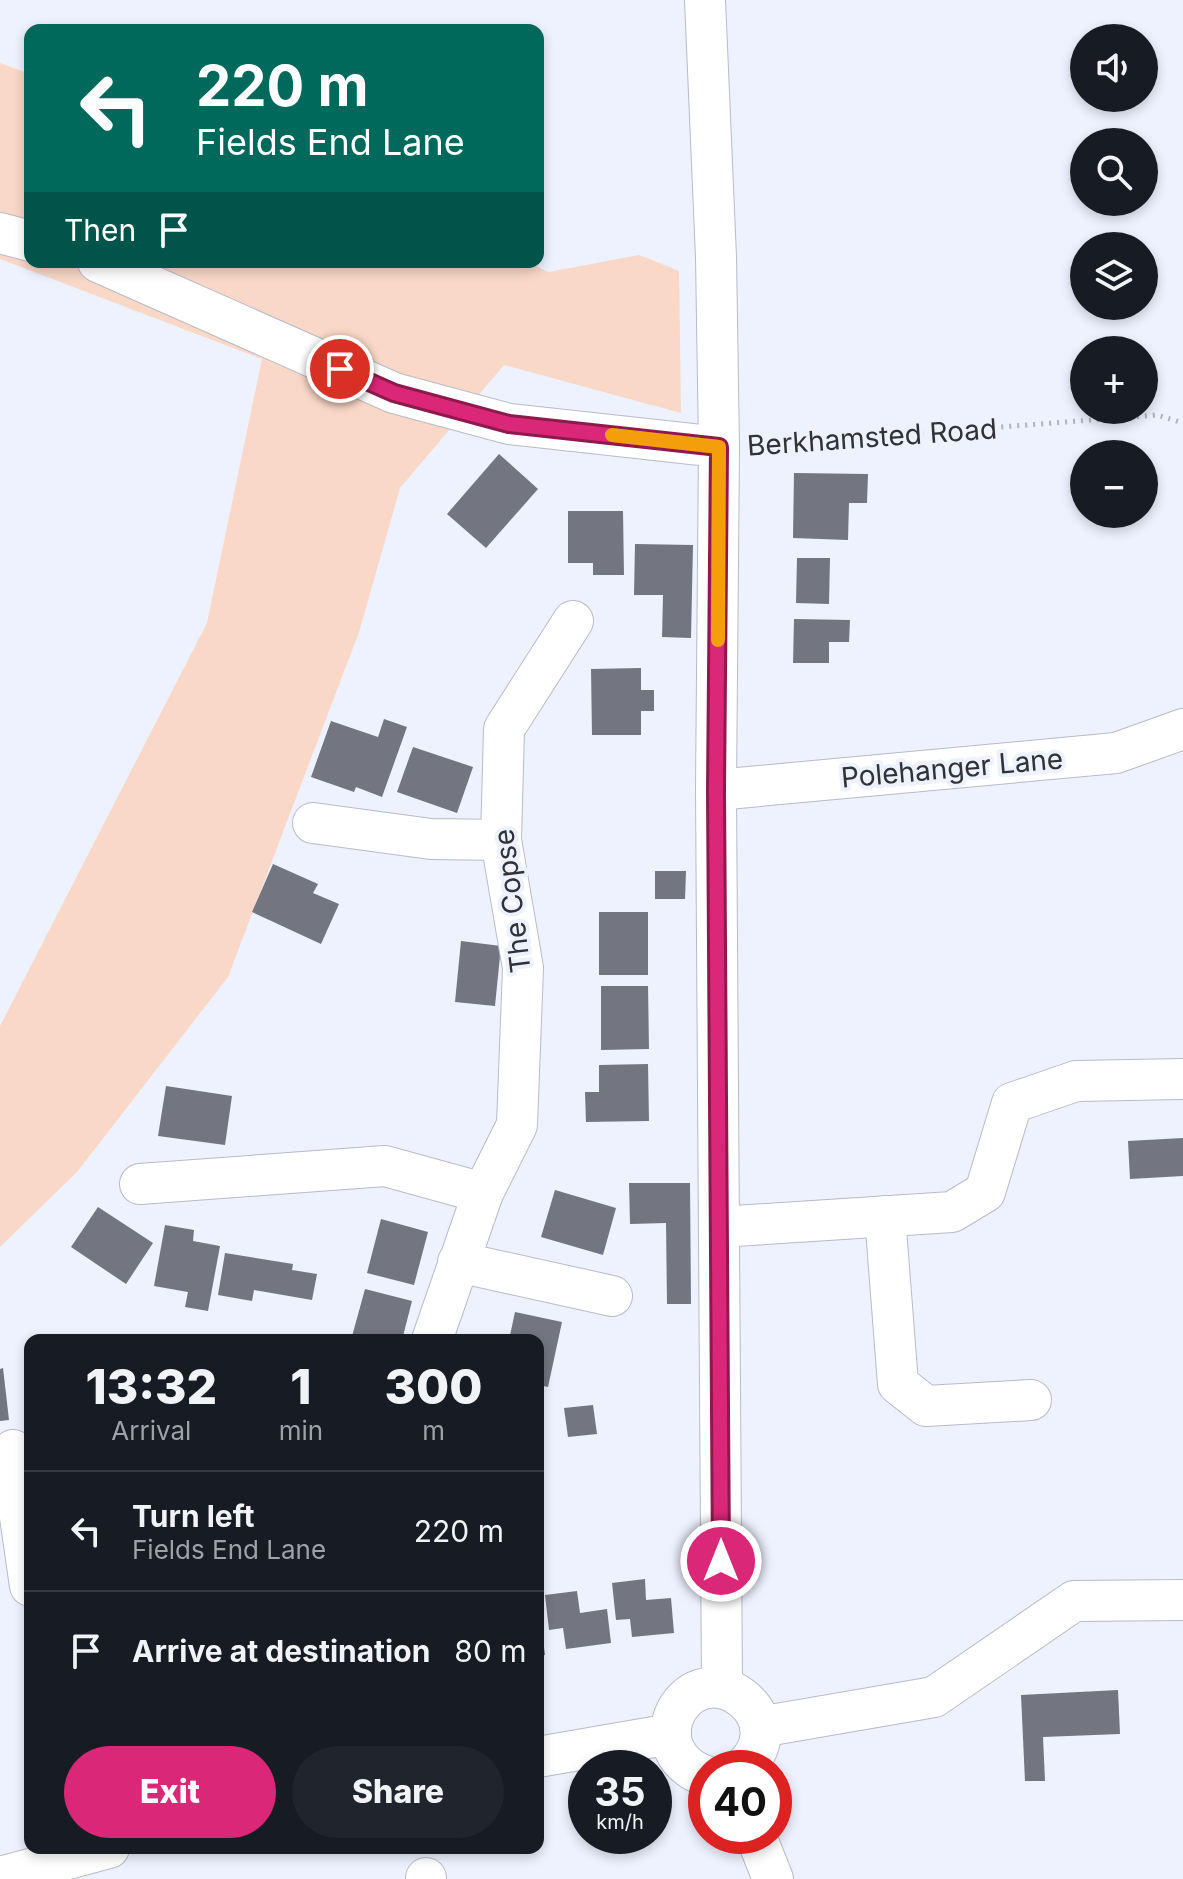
<!DOCTYPE html>
<meta charset="utf-8">
<style>
body{margin:0;font-family:Inter,sans-serif;background:#20242c;color:#f1f3f6;height:100vh;display:flex;flex-direction:column;font-size:30px;white-space:nowrap}
*{box-sizing:border-box;margin:0}
p{font-size:26px;color:#9ea1a6}
.icon{flex:none;width:44px;height:44px;fill:none;stroke:currentColor;stroke-width:2;stroke-linecap:round;stroke-linejoin:round}
.map{position:relative;flex:1;overflow:hidden}
.side{position:absolute;left:24px;top:1334px;width:520px;height:520px;display:flex;flex-direction:column;background:#171b24;border-radius:16px;box-shadow:0 4px 12px #0003}
.side>*{flex:none}
.top-card{position:absolute;left:24px;top:24px;width:520px;height:244px;border-radius:16px;box-shadow:0 4px 12px #0003;background:#00695c;color:#fff;overflow:hidden}
.fabs{position:absolute;left:1070px;top:24px;display:grid;gap:16px}
.fabs a{display:grid;place-items:center;width:88px;height:88px;border-radius:50%;background:#171b24;box-shadow:0 4px 12px #0003;font-size:40px}
.speed{position:absolute;left:568px;top:1750px;display:flex;gap:16px;font-size:40px;font-weight:700;text-align:center}
.speed>*{display:grid;place-content:center;width:104px;height:104px;border-radius:50%;background:#171b24;box-shadow:0 4px 12px #0003;line-height:1}
.speed small{font-size:20px;font-weight:400}
.speed .limit{border:12px solid #d22;background:#fff;color:#111}
.pin{position:absolute;display:grid;place-items:center;width:68px;height:68px;color:#fff;margin:-34px;border:4px solid #fff;border-radius:50%;box-shadow:0 2px 8px #0007}
.me{position:absolute;width:88px;margin:-44px;rotate:0deg;stroke-linejoin:round;filter:drop-shadow(0 0 6px #0008)}
.turn{display:flex;align-items:center;gap:28px;height:168px;padding:0 40px;font-size:36px}
.turn .icon{width:104px;height:104px;stroke-width:2.5}
.turn b{display:block;font-size:56px;line-height:68px}
.then{display:flex;align-items:center;height:76px;padding:0 40px;background:#0003;gap:16px;font-size:30px}
.eta{display:flex;justify-content:space-evenly;align-items:center;height:136px;text-align:center}
.eta b{font-size:48px;font-weight:800;line-height:56px}
.button{display:flex;gap:16px;margin-top:auto;padding:16px 40px}
.button a{flex:1;height:92px;border-radius:48px;background:#db2777;color:#fff;font-size:32px;font-weight:800;line-height:92px;text-align:center}
.button a+a{background:#20242c;color:#f1f3f6}
ul{padding:0;list-style:none}
li{display:flex;align-items:center;gap:24px;height:120px;padding:0 40px;border-top:2px solid #363941}
li div{flex:1}
li b{display:block;font-size:30px}
li em{font-style:normal}
.map>svg:first-child{display:block}
.green{fill:#f9d8c8}
.building{fill:#737580}
.lines{fill:none;stroke-linecap:round;stroke-linejoin:round}
.minor-casing{stroke:#b9bbc7;stroke-width:42}
.path{stroke:#b0b3bd;stroke-width:5;stroke-dasharray:2 6;stroke-linecap:butt}
.minor{stroke:#fff;stroke-width:40}
.route-casing{stroke:#8e194d;stroke-width:20}
.route{stroke:#db2777;stroke-width:14}
.slow{stroke:#f59e0b;stroke-width:14}
.labels{text-anchor:middle;stroke-width:8;stroke-linejoin:round;paint-order:stroke}
.street-label{font-size:28px;fill:#313237;stroke:#eef1fe}
</style>
<div class="map">
<svg width="1183" height="1879" viewBox="0 0 1183 1879">
<rect width="100%" height="100%" fill="#eef1fe"/>
<polygon class="green" points="0,63 30,74 30,262 526,262 549,272 639,255 679,271 681,413 504,365 400,488 359,632 228,977 77,1172 0,1247 0,1026 207,623 262,359 0,259"/>
<g class="building">
<polygon points="499,454 538,489 486,548 447,514"/>
<polygon points="794,473 868,474 867,503 849,503 848,540 793,538"/>
<polygon points="568,511 623,511 624,575 593,575 593,563 568,563"/>
<polygon points="635,544 693,545 691,638 662,637 663,595 634,595"/>
<polygon points="797,558 830,558 829,604 796,603"/>
<polygon points="794,619 850,620 849,642 829,642 829,663 793,663"/>
<polygon points="641,668 641,690 654,690 654,711 641,711 641,735 592,735 591,669"/>
<polygon points="384,719 407,727 382,797 356,787 354,792 311,777 331,721 378,737"/>
<polygon points="413,747 473,767 457,813 397,792"/>
<polygon points="273,864 318,884 313,893 339,904 321,944 252,912"/>
<polygon points="655,871 686,871 685,899 655,899"/>
<rect x="599" y="912" width="49" height="63"/>
<polygon points="461,941 501,946 495,1006 455,1002"/>
<polygon points="601,986 648,986 649,1049 601,1050"/>
<polygon points="648,1064 649,1121 586,1122 585,1092 599,1092 599,1065"/>
<polygon points="166,1086 232,1096 225,1145 158,1136"/>
<polygon points="1183,1138 1183,1176 1130,1179 1128,1141"/>
<polygon points="629,1183 690,1183 691,1304 667,1304 666,1223 630,1224"/>
<polygon points="555,1190 616,1208 603,1255 541,1237"/>
<polygon points="98,1207 153,1243 126,1284 71,1247"/>
<polygon points="381,1219 428,1232 414,1285 367,1273"/>
<polygon points="165,1225 194,1230 193,1241 220,1246 208,1311 185,1307 188,1292 154,1286"/>
<polygon points="225,1253 293,1264 292,1270 317,1274 312,1300 254,1290 252,1301 218,1295"/>
<polygon points="365,1289 412,1301 402,1340 351,1340"/>
<polygon points="515,1312 562,1322 548,1387 538,1385 538,1340 509,1340"/>
<polygon points="3,1368 9,1420 0,1421 0,1369"/>
<polygon points="593,1405 597,1434 568,1437 564,1408"/>
<polygon points="645,1579 646,1600 671,1598 674,1633 632,1637 630,1619 616,1620 612,1583"/>
<polygon points="577,1591 580,1613 607,1609 611,1643 566,1649 563,1628 549,1630 545,1595"/>
<polygon points="541,1622 545,1655 538,1656 538,1623"/>
<polygon points="1118,1690 1120,1734 1043,1737 1045,1781 1025,1781 1021,1695"/>
</g>
<g class="lines">
<g class="minor-casing">
<g id="minor">
<polyline points="705,0 716,257 719,447 716,790 722,1688"/>
<polyline points="0,233 30,241"/>
<polyline points="98,262 394,393 509,424 719,447"/>
<polyline points="716,790 1116,753 1183,729"/>
<polyline points="313,823 431,839 501,840"/>
<polyline points="140,1184 385,1166 483,1193"/>
<polyline points="885,1216 898,1384 926,1406 1031,1400"/>
<polyline points="719,1227 952,1212 985,1192 1012,1103 1076,1081 1183,1079"/>
<polyline points="458,1262 612,1296"/>
<polyline points="432,1340 483,1193 517,1125 523,968 501,840 504,729 573,621"/>
<polyline points="13,1450 19,1510"/>
<polyline points="30,1509 19,1510 30,1586"/>
<polyline points="760,1727 934,1697 1074,1601 1183,1600"/>
<polyline points="538,1757 671,1734"/>
<path d="M706 1776C690 1771 677 1760 672 1743 669 1731 672 1718 678 1708 713 1654 797 1719 743 1768"/>
<polyline points="756,1836 773,1879"/>
<polyline points="0,1877 109,1848"/>
<polyline points="426,1878 426,1879"/>
</g>
</g>
<polyline class="path" points="754,446 1157,415 1183,423"/>
<use href="#minor" class="minor"/>
</g>
<g class="lines">
<g class="route-casing">
<polyline id="route" points="340,369 394,393 509,424 719,447 716,790 721,1561"/>
</g>
<use href="#route" class="route"/>
<polyline class="slow" points="612,435 719,447 718,640"/>
</g>
<g class="labels">
<g class="street-label">
<text transform="translate(872 437) rotate(-4)" y="10">Berkhamsted Road</text>
<text transform="translate(952 768) rotate(-5)" y="10">Polehanger Lane</text>
<text transform="translate(512 901) rotate(-97)" y="10">The Copse</text>
</g>
</g>
</svg>
<div class="fabs">
<a><svg class="icon" aria-label="sound" viewBox="0 0 24 24"><path d="M4 9h4l5-4v14l-5-4H4zM17 9q2 3 0 6"/></svg></a>
<a><svg class="icon" aria-label="search" viewBox="0 0 24 24"><circle cx="10" cy="10" r="6"/><path d="M15 15l6 6"/></svg></a>
<a><svg class="icon" aria-label="layers" viewBox="0 0 24 24"><path d="M12 4l9 5-9 5-9-5zM3 14l9 5 9-5"/></svg></a>
<a>+</a>
<a>−</a>
</div>
<div class="speed"><div>35<small>km/h</small></div><div class="limit">40</div></div>
<div class="pin" style="left:340px;top:369px;background:#d93025"><svg class="icon" aria-label="arrive" viewBox="0 0 24 24"><path d="M6 21V4h12l-3 4 3 4H6"/></svg></div>
<svg class="me" style="left:721px;top:1561px" viewBox="-20 -20 40 40"><circle r="17" fill="#db2777" stroke="#fff" stroke-width="3"/><path d="M0-11L8 9 0 5-8 9z" fill="#fff"/></svg>
<div class="top-card">
<div class="turn"><svg class="icon" aria-label="left" viewBox="0 0 24 24"><path d="M17 20v-9H6M10 6l-5 5 5 5"/></svg><div><b>220 m</b>Fields End Lane</div></div>
<div class="then">Then<svg class="icon" aria-label="arrive" viewBox="0 0 24 24"><path d="M6 21V4h12l-3 4 3 4H6"/></svg></div>
</div>
<section class="side">
<div class="eta">
<div><b>13:32</b><p>Arrival</p></div>
<div><b>1</b><p>min</p></div>
<div><b>300</b><p>m</p></div>
</div>
<ul>
<li><svg class="icon" aria-label="left" viewBox="0 0 24 24"><path d="M17 20v-9H6M10 6l-5 5 5 5"/></svg><div><b>Turn left</b><p>Fields End Lane</p></div><em>220 m</em></li>
<li><svg class="icon" aria-label="arrive" viewBox="0 0 24 24"><path d="M6 21V4h12l-3 4 3 4H6"/></svg><div><b>Arrive at destination</b></div><em>80 m</em></li>
</ul>
<div class="button"><a>Exit</a><a>Share</a></div>
</section>
</div>
